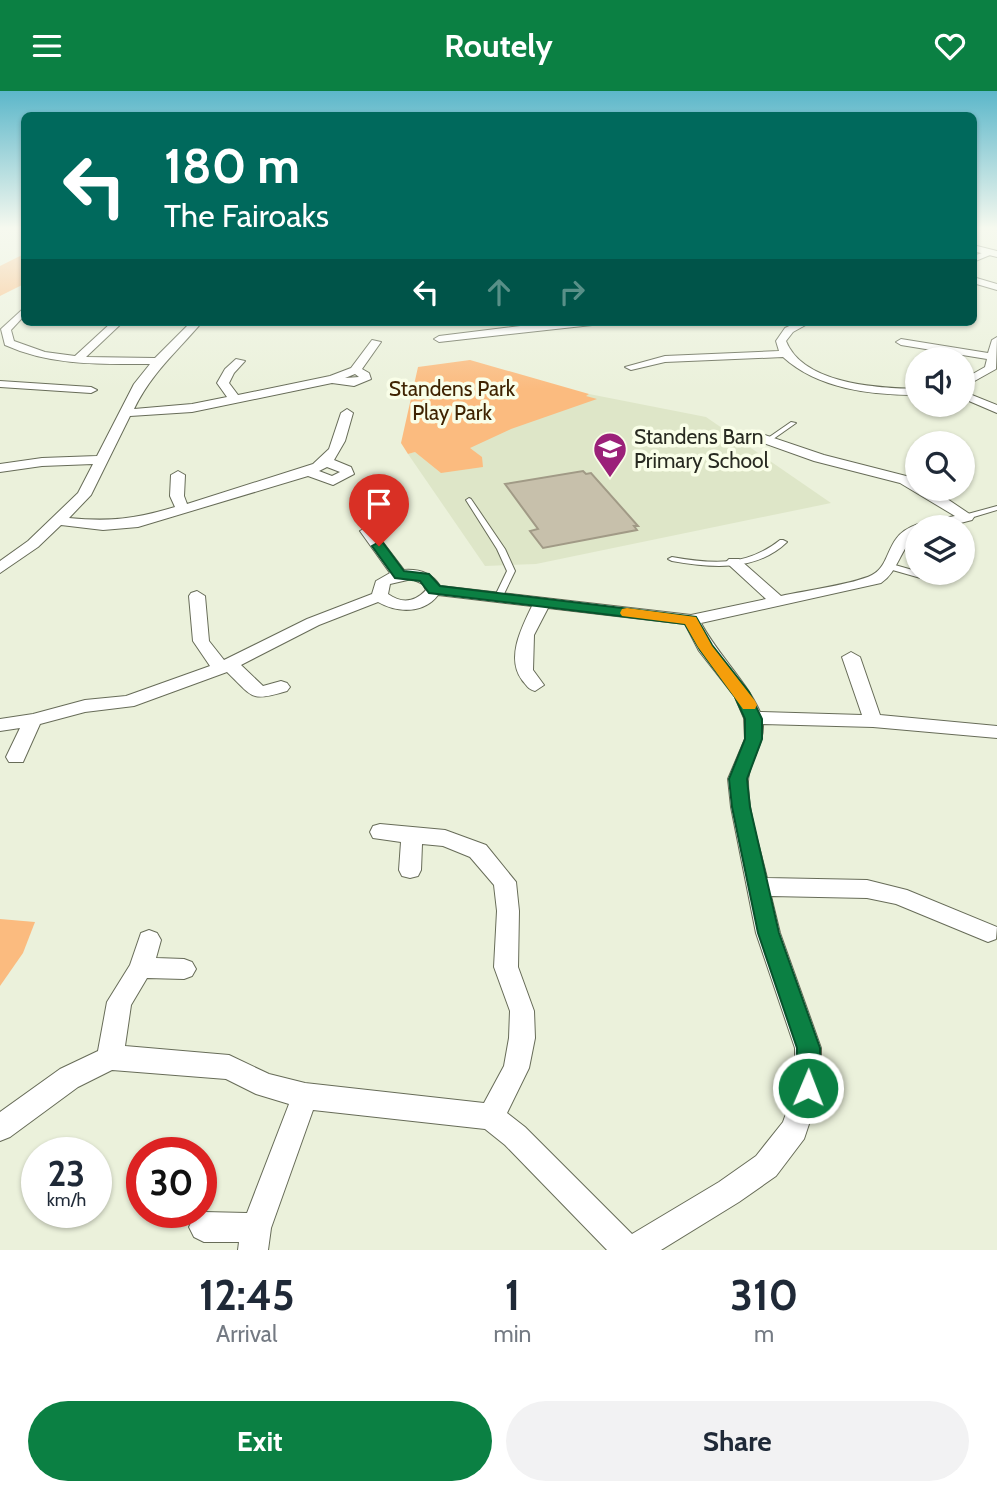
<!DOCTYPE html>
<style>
body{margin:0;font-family:Cabin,sans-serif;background:#f2f2f3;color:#1f2937;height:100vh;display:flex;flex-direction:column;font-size:26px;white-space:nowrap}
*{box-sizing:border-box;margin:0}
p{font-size:23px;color:#747a83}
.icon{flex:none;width:38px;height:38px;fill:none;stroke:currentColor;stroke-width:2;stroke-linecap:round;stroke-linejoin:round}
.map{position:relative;height:1159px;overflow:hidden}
.side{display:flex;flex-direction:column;background:#fff;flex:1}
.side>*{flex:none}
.hud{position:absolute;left:21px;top:21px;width:956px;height:214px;border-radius:10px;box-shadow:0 2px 5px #0004;background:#00695c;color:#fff;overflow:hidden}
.tools{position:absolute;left:905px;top:256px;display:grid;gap:14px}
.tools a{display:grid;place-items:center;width:70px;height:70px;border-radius:50%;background:#fff;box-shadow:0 2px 5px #0004;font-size:35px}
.speed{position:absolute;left:21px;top:1046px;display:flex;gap:14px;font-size:35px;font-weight:700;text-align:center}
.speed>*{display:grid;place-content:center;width:91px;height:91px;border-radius:50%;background:#fff;box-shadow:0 2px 5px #0004;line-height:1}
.speed small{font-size:18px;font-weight:400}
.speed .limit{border:10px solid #d22;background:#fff;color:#111}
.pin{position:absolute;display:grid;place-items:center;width:60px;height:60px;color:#fff;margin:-72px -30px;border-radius:50% 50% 50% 0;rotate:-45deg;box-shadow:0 0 7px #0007}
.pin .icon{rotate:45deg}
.me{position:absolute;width:77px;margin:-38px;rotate:1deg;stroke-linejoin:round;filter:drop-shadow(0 0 5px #0008)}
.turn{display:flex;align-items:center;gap:24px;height:147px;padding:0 28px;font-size:32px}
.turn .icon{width:91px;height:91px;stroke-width:2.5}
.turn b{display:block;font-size:49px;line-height:60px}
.lanes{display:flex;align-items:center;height:66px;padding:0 28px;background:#0003;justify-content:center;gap:35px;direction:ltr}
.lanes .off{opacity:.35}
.eta{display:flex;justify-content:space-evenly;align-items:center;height:119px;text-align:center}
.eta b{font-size:42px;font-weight:700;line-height:49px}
.button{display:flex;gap:14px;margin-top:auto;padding:14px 28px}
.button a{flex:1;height:80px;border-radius:42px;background:#0b8043;color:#fff;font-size:28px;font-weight:700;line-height:80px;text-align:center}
.button a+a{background:#f2f2f3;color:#1f2937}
header{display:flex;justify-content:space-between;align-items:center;height:91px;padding:0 28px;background:#0b8043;color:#fff;font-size:32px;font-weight:700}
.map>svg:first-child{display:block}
.built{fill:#dee6c8}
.green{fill:#fbbb7f}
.building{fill:#c7c0ab;stroke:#a19a86;stroke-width:2}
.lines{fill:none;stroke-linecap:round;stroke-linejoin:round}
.service-casing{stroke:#676c58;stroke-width:2}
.minor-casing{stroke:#676c58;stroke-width:2}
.tertiary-casing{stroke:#676c58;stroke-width:2}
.service{fill:#fff;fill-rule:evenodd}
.minor{fill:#fff;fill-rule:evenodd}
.tertiary{fill:#fff;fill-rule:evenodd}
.route{fill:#0b8043;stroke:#07532c;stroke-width:2}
.slow{fill:#f59e0b}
.labels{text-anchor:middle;stroke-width:7;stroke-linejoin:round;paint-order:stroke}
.far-park-label{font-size:21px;fill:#3f2302;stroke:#f9fee8}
.far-poi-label{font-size:21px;fill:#282a21;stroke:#f9fee8;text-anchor:start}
</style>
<header><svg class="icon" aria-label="menu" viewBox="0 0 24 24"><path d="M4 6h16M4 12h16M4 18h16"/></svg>Routely<svg class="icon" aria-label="heart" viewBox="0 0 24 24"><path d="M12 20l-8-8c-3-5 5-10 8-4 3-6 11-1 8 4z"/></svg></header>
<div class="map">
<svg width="997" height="1159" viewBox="0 0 997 1159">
<rect width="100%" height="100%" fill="#ebf1db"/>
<polygon class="built" points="589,303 706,326 831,412 536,473 485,475 408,363"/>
<g class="green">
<polygon points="24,163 24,193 0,205 0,175"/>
<polygon points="470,269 589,303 586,305 597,308 511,338 470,357 482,366 483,376 441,382 415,361 408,363 401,352 418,276"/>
<polygon points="0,828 35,831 23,862 0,895"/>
</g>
<polygon class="building" points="583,380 586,383 591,382 638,435 634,435 637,439 543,457 530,440 538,438 505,393"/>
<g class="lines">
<g class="service-casing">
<g id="service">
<polygon points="791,331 796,332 769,351 765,351 765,349"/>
<polygon points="469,407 471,408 505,458 515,480 502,507 496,507 495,505 507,480 497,458 466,409"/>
<polygon points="997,415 997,419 967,428 963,426 964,424"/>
<path d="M780 449H783L787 451C756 481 711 477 672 470L668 468 672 466C712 473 746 476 780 449Z"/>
<polygon points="889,474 895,474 944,488 945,490 944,492 938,492 889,478 888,476"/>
</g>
</g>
<g class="minor-casing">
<g id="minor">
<polygon points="988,160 995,162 973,171 973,165"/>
<polygon points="973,186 997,193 997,199 973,192"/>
<path d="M24 217V225L11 239 14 250 45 261 75 265 112 231H123L86 266 155 267 191 231H202C176 262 152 281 134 318L192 313 227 306 217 292 225 278 236 268 245 270 234 282 229 292 238 304 330 285 351 277 372 249 381 251 362 278 369 282 371 288 354 295 332 292 192 321 130 325 91 404 69 427C110 431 135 428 175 416L170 405 171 384 178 380 185 384 184 405 187 413 313 373 329 358 341 322 347 318 353 322 345 350 334 369 351 376 354 383 333 394 308 385 138 436 103 439 61 434 38 456 0 482V470L28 450 78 402 93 373 42 375 0 381V373L42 367 97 365 134 293 150 273C100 273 52 275 5 254L1 238ZM355 283 359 286 345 287ZM327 376 340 381 332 385 319 380Z"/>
<polygon points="554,231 597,231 592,234 439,251 434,248 439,245"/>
<path d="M798 231H811L793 241 786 250C803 293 877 297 917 298V304C871 304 818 298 783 266L665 271 631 279 625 276 665 265 779 260 776 250 785 237Z"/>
<polygon points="997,246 996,278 962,297 962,289 985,276 987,268 901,254 896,251 901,248 988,262 992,249"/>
<polygon points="0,290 91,296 97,299 91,302 0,296"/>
<polygon points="962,300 997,314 997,322 962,307"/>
<path d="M759 342 824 364 910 386 917 390V397H931L974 426 972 429 945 436H917V445C900 456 899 480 881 492L701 532C718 564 745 588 760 621L862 624 842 566 851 561 860 566 880 624 997 635V647L873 636 763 633C764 656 748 671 748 691 748 723 760 757 767 787L867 789 907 799 997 836 996 848 988 851 896 813 867 807 771 805 780 842 821 957V997L804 1048 776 1085 739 1111 661 1159H607L505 1054 485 1038 313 1019 271 1137 268 1159H238L239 1151H204L194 1146 189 1136 194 1126 204 1121 247 1122 289 1013 256 1003 226 988 112 979 78 996 10 1046 0 1050V1021L60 978 98 960 107 911 130 874 141 842 149 839 157 842 161 849 156 867 184 868 192 871 196 878 192 885 184 888 147 887 131 914 125 955 229 964 269 983 305 992 484 1012 504 975 509 947 510 920 494 876 497 820 494 794 470 766 443 755 422 753 421 779 418 785 410 787 402 785 399 779 401 751 373 747 370 741 373 735 380 733 445 739 486 754 516 791 519 820 518 876 534 920 535 947 529 977 507 1022 525 1036 632 1143 719 1091 756 1065 783 1031 795 997V957L756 842 731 716 728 688 745 648 744 627 735 606 699 560 685 533 548 517 534 544 533 579 544 594 535 600C528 598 527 595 522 589 506 567 521 538 532 515L438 504C424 523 397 522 378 511L319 534 241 574 263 595 281 590 287 592 290 596 287 600C250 611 254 607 227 581L134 615 85 621 40 633 23 671H9L6 666 20 637 0 640V628L33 623 85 609 126 605 210 575 193 550 189 505 191 502 197 500 205 505 209 550 224 569 307 528 372 503 376 490 390 482 360 440 367 436 372 437 404 479C419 478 432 482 440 495L691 524 766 508 729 474 726 471 729 468H739L781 505C803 500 855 493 872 484 886 477 887 460 896 448 908 431 935 429 955 425L900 392 814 370 755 349 753 346ZM412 488 423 493 426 499C415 511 402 513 388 503L390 493Z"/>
</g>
</g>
<g class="tertiary-casing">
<polygon id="tertiary" points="973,154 997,160 997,166 973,160"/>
</g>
<use href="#service" class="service"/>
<use href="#minor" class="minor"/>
<use href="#tertiary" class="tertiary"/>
</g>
<linearGradient id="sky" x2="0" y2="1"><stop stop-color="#5cb7ca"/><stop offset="0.46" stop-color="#f6f9ef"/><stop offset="1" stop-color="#f6f9ef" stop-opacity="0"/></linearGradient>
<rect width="997" height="298" fill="url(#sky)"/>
<polygon class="route" points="379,451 383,452 404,480 429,483 440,495 696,526 712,554 749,601 762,628 762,648 747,688 750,716 779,842 820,957 820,997 816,1005 808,1008 799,1005 796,997 797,957 758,842 732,716 729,688 745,648 745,628 735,606 700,559 685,533 429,502 420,490 395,487 372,455"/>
<polygon class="slow" points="627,517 696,526 712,555 755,610 757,614 755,618 743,618 698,556 685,533 622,525 620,522 622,518"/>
<defs>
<g id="school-pin" transform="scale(1.75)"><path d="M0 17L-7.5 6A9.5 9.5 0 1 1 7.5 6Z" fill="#9b2179" stroke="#f9fee8"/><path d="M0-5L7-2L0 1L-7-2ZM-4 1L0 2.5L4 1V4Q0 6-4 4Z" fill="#fff"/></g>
</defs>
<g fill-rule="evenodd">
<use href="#school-pin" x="610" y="358"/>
</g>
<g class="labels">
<g class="far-park-label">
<text x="452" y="305">Standens Park<tspan x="452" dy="24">Play Park</tspan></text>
</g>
<g class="far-poi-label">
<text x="634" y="353">Standens Barn<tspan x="634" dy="24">Primary School</tspan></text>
</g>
</g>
</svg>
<div class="tools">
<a><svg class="icon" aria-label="sound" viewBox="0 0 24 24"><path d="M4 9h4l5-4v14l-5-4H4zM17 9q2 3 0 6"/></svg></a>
<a><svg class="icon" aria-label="search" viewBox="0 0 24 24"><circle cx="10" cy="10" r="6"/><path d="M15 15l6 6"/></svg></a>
<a><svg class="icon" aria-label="layers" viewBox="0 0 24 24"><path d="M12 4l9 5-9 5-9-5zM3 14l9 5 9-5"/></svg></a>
</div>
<div class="speed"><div>23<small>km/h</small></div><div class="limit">30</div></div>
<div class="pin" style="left:379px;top:455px;background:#d93025"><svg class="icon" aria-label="arrive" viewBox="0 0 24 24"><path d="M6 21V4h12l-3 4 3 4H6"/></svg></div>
<svg class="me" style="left:808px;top:997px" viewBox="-20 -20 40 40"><circle r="17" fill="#0b8043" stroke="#fff" stroke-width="3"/><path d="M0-11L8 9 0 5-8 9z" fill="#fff"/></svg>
<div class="hud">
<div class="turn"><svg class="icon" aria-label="left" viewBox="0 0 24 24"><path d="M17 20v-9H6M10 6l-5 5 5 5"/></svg><div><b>180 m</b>The Fairoaks</div></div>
<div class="lanes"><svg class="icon" aria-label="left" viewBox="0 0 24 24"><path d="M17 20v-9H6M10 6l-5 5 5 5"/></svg><svg class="icon off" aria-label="ahead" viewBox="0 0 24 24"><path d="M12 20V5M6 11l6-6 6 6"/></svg><svg class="icon off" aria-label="right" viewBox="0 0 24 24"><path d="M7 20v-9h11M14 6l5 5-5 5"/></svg></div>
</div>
</div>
<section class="side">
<div class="eta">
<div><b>12:45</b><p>Arrival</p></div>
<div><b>1</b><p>min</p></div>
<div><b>310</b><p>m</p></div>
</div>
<div class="button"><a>Exit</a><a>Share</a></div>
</section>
